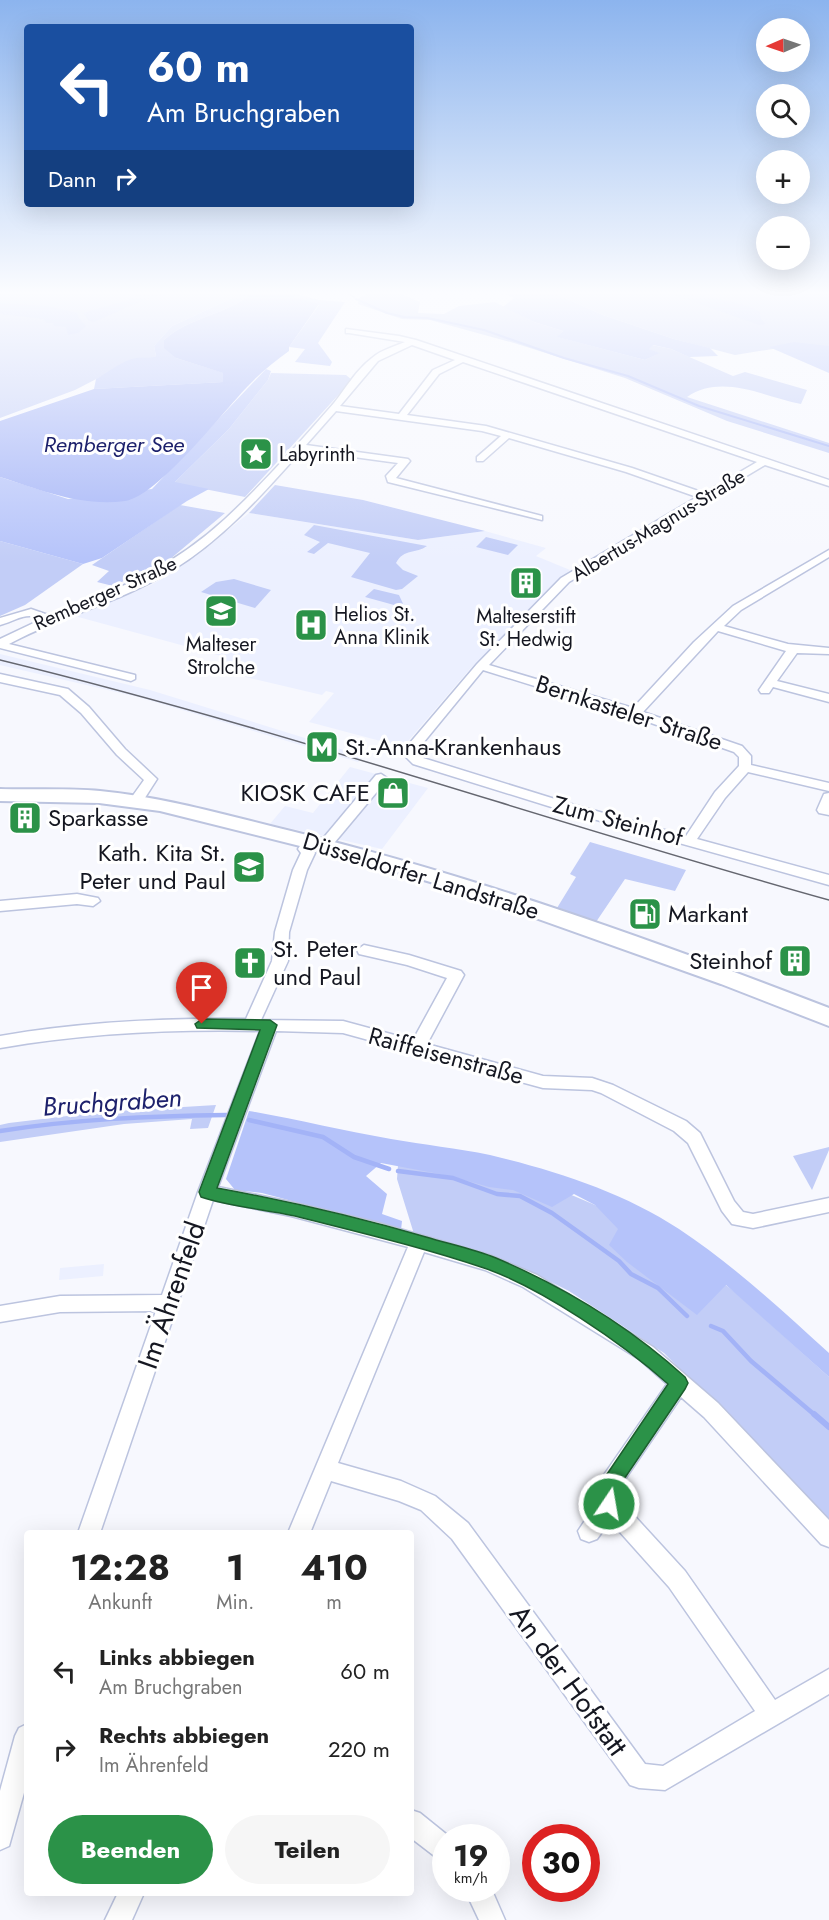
<!DOCTYPE html>
<html lang="de">
<meta charset="utf-8">
<style>
body{margin:0;font-family:Jost,sans-serif;background:#f6f6f6;color:#222;height:100vh;display:flex;flex-direction:column;font-size:22px;white-space:nowrap}
*{box-sizing:border-box;margin:0}
p{font-size:20px;color:#767676}
.icon{flex:none;width:33px;height:33px;fill:none;stroke:currentColor;stroke-width:2;stroke-linecap:round;stroke-linejoin:round}
.map{position:relative;flex:1;overflow:hidden}
.panel{position:absolute;left:24px;top:1530px;width:390px;height:366px;display:flex;flex-direction:column;background:#fff;border-radius:6px;box-shadow:0 6px 24px #0002}
.panel>*{flex:none}
.top-card{position:absolute;left:24px;top:24px;width:390px;height:183px;border-radius:6px;box-shadow:0 6px 24px #0002;background:#1a4fa0;color:#fff;overflow:hidden}
.needle{width:39px;rotate:268deg}
.tools{position:absolute;left:756px;top:18px;display:grid;gap:12px}
.tools a{display:grid;place-items:center;width:54px;height:54px;border-radius:50%;background:#fff;box-shadow:0 6px 24px #0002;font-size:30px}
.speed{position:absolute;left:432px;top:1824px;display:flex;gap:12px;font-size:30px;font-weight:700;text-align:center}
.speed>*{display:grid;place-content:center;width:78px;height:78px;border-radius:50%;background:#fff;box-shadow:0 6px 24px #0002;line-height:1}
.speed small{font-size:15px;font-weight:400}
.speed .limit{border:9px solid #d22;background:#fff;color:#111}
.pin{position:absolute;display:grid;place-items:center;width:51px;height:51px;color:#fff;margin:-62px -26px;border-radius:50% 50% 50% 0;rotate:-45deg;box-shadow:0 0 6px #0007}
.pin .icon{rotate:45deg}
.me{position:absolute;width:66px;margin:-33px;rotate:12deg;stroke-linejoin:round;filter:drop-shadow(0 0 4px #0008)}
.turn{display:flex;align-items:center;gap:21px;height:126px;padding:0 24px;font-size:27px}
.turn .icon{width:78px;height:78px;stroke-width:2.5}
.turn b{display:block;font-size:42px;line-height:51px}
.then{display:flex;align-items:center;height:57px;padding:0 24px;background:#0003;gap:12px;font-size:22px}
.eta{display:flex;justify-content:space-evenly;align-items:center;height:102px;text-align:center}
.eta b{font-size:36px;font-weight:700;line-height:42px}
.action{display:flex;gap:12px;margin-top:auto;padding:12px 24px}
.action a{flex:1;height:69px;border-radius:36px;background:#2b9248;color:#fff;font-size:24px;font-weight:700;line-height:69px;text-align:center}
.action a+a{background:#f6f6f6;color:#222}
ul{padding:0;list-style:none}
li{display:flex;align-items:center;gap:18px;height:78px;padding:0 24px}
li div{flex:1}
li b{display:block;font-size:22px}
li em{font-style:normal}
.map>svg:first-child{display:block}
.built{fill:#ecf0ff}
.green{fill:#c2cdf7}
.forest{fill:#b5c3fa}
.water{fill:#a3b3f7}
.lines{fill:none;stroke-linecap:round;stroke-linejoin:round}
.stream-far2{stroke:#a3b3f7;stroke-width:2}
.stream-far1{stroke:#a3b3f7;stroke-width:4.5}
.stream{stroke:#a3b3f7;stroke-width:6}
.street-casing{stroke:#bcc4df;stroke-width:3}
.secondary-casing{stroke:#bcc4df;stroke-width:4}
.street{fill:#fff;fill-rule:evenodd}
.secondary{fill:#fff;fill-rule:evenodd}
.tram{stroke:#656770;stroke-width:1.5}
.route{fill:#2b9248;stroke:#1c5f2f;stroke-width:1.5}
.labels{text-anchor:middle;stroke-width:6;stroke-linejoin:round;paint-order:stroke}
.far-poi-label{font-size:20px;fill:#151721;stroke:#fff;text-anchor:start}
.far-street-label{font-size:20px;fill:#151721;stroke:#fff}
.far-water-label{font-size:22px;font-style:italic;fill:#1d216c;stroke:#fff}
.street-label{font-size:24px;fill:#151721;stroke:#fff}
.poi-label{font-size:24px;fill:#151721;stroke:#fff;text-anchor:start}
.water-label{font-size:26px;font-style:italic;fill:#1d216c;stroke:#fff}
.near-street-label{font-size:28px;fill:#151721;stroke:#fff}
</style>
<div class="map">
<svg width="829" height="1920" viewBox="0 0 829 1920">
<rect width="100%" height="100%" fill="#f7f8fe"/>
<g class="built">
<polygon points="249,513 418,540 485,531 546,548 536,556 570,570 470,669 403,747 309,722 334,693 326,691 322,695 212,669 225,657 71,615 149,586 180,569 178,567 202,551"/>
<polygon points="0,654 150,690 363,756 358,762 138,697 0,665"/>
<polygon points="350,767 428,788 382,849 270,824 285,806 313,813"/>
<polygon points="104,1264 103,1276 59,1280 60,1268"/>
</g>
<g class="green">
<polygon points="0,294 241,294 172,326 154,346 156,356 147,360 137,358 75,390 0,418"/>
<path d="M368 294H401L420 302 418 313 444 314 459 306 495 302 534 322 563 331 558 337 645 360 659 353 648 349 652 345 671 349 733 376 745 372 807 390 801 404C765 397 722 373 687 397L829 443V453L727 421 625 378 514 343 430 320 402 319 358 304 359 298Z"/>
<polygon points="556,294 829,294 829,361 791,346 735,355 674,339 603,315"/>
<polygon points="271,373 346,375 352,380 245,497 174,483 229,429 268,380"/>
<polygon points="275,485 363,500 485,531 418,540 249,513"/>
<polygon points="180,505 225,513 169,560 113,586 97,582 109,571 92,565"/>
<path d="M314 525 427 546C416 554 404 548 396 563L403 570 418 576 402 589 396 590 351 577 370 553 328 543 314 554 307 552 320 542 304 535Z"/>
<polygon points="486,537 518,545 508,555 476,547"/>
<polygon points="0,541 83,564 25,605 0,616"/>
<polygon points="234,579 271,590 255,608 201,592 216,582"/>
<polygon points="374,589 399,595 405,608 365,597"/>
<polygon points="590,842 686,870 675,891 625,879 596,922 557,908 576,877 570,874"/>
<polygon points="216,1105 208,1128 190,1129 192,1119 124,1124 0,1142 0,1125 9,1123 101,1112"/>
<polygon points="829,1147 829,1150 812,1190 793,1156"/>
<polygon points="399,1152 527,1176 595,1205 697,1263 736,1293 829,1377 829,1523 782,1472 664,1353 569,1291 529,1271 414,1234 397,1179"/>
</g>
<g class="forest">
<polygon points="138,294 167,294 144,300 94,322 89,321 83,313 128,300"/>
<path d="M241 294H251C226 315 189 317 164 340L176 358 224 373V382L94 389 96 379C107 373 123 360 136 358 144 357 148 359 156 356L154 346 172 326Z"/>
<polygon points="297,294 319,300 345,302 318,343 332,362 330,366 295,362 305,349 289,347 319,305 294,297"/>
<polygon points="506,294 556,294 603,315 674,339 710,348 718,356 689,357 671,349 653,345 649,349 660,353 645,360 557,337 563,331 534,322 503,307 514,298"/>
<path d="M671 294C691 294 745 301 760 312L761 319 766 324 759 325Z"/>
<polygon points="0,303 47,306 78,313 78,317 86,326 78,333 68,335 66,327 54,326 53,323 46,323 44,319 0,314"/>
<polygon points="794,342 829,346 829,373 769,347"/>
<polygon points="266,369 271,371 268,380 229,429 175,482 209,489 187,501 102,558 83,564 0,541 0,477 68,499 152,489"/>
<path d="M249 1111C296 1119 343 1131 391 1139 424 1145 457 1148 490 1155 554 1170 623 1192 679 1229 733 1265 781 1309 829 1353V1377L726 1285 697 1315 627 1262 609 1245 618 1229 595 1205 574 1194 552 1207 513 1190 489 1187 450 1176 381 1163 366 1176 387 1194 382 1214 402 1221 401 1230 262 1193 235 1190 226 1179Z"/>
</g>
<path class="water" d="M251 294H297L294 297 319 304 289 347V351C274 362 260 373 247 387 223 412 157 497 125 501 81 507 41 490 0 477V421L94 389 223 382V373L176 358 164 348V340C189 317 226 315 251 294Z"/>
<g class="lines">
<g class="stream-far2">
<polyline points="349,294 354,297"/>
<polyline points="356,299 387,313 404,317 428,318 484,330 564,358 628,376 699,406 829,446"/>
</g>
<g class="stream-far1">
<polyline points="249,1120 323,1137 354,1157 389,1169"/>
<path d="M0 1131C76 1119 150 1116 227 1115"/>
<polyline points="398,1171 453,1178 497,1194 520,1196 552,1213 619,1261 631,1274 658,1288 687,1316"/>
<polyline points="711,1326 723,1331 751,1361 816,1416"/>
</g>
<polyline class="stream" points="814,1414 829,1427"/>
<g class="street-casing">
<g id="street">
<path d="M346 329 399 336 416 340 829 480V486L765 465 569 582 489 665 633 708 694 642 733 606 829 550V557L741 610 724 626 788 644 829 648V654L797 653 777 681 829 694V702L773 687 769 693H761L759 690 786 651 718 631 643 712 742 746 751 756V765L829 783V791L748 772 725 798 697 839 829 875V885L561 810 413 764 404 755 409 744 477 664 561 578 697 497 626 472 509 438 483 461H477V457L501 436 482 431 336 411 306 445 408 459 410 461 396 478 542 516V520L388 482 386 476 398 463 302 450C263 494 222 540 171 571 121 602 61 616 9 644L135 675V679L131 681 0 648V639L42 619C26 611 15 621 0 625V618L31 609 51 616C120 588 169 570 225 519 265 482 299 443 334 403 346 388 356 370 372 358 381 350 393 347 405 342L349 333H346ZM412 345 455 360 433 370 399 414 340 406 378 361ZM463 362 757 462 704 493 632 468 486 426 407 415 439 374ZM483 670 631 716 734 752 739 757V766L715 792 686 836 571 804 423 758 417 754 419 748Z"/>
<polygon points="0,674 68,689 89,707 125,749 157,779 141,804 131,804 129,801 144,780 117,755 81,713 60,695 0,682"/>
<polygon points="381,774 387,778 386,781 330,848 320,848 318,845 320,842 376,775"/>
<polygon points="829,793 829,815 819,813 817,810 824,794"/>
<path d="M310 837 317 841 312 849 315 853 307 870 289 932 288 961 261 1020 343 1021 413 1040 447 978 407 965 359 954 357 950 364 945 409 955 461 971 464 975 427 1044 543 1076 592 1078 613 1085 686 1121 700 1133 734 1201 743 1212 753 1214 829 1198V1212L753 1228 732 1224 722 1211 688 1143 674 1131 601 1093 592 1090 543 1088 343 1033 276 1031 218 1187 291 1202 379 1223 489 1255 537 1275 653 1347 718 1403 829 1520V1547L821 1544 704 1417 681 1397 617 1491 619 1499 685 1571 775 1700 829 1669V1694L665 1790 639 1788 630 1785 452 1539 421 1510 399 1501 331 1481 310 1533H288L408 1247 291 1216 213 1200 100 1533H78L156 1311 60 1312 0 1322V1306L60 1296 162 1295 198 1192 260 1031C173 1029 86 1033 0 1048V1036C81 1022 164 1018 246 1019L272 961 275 932 293 870 301 853 298 849 305 838ZM424 1252 485 1270 523 1287 639 1359 667 1384 599 1482 595 1489 598 1501 578 1531 581 1539 589 1542 597 1539 610 1521 669 1587 755 1711 663 1766 645 1764 468 1523 435 1496 401 1481 338 1463Z"/>
<polygon points="77,894 98,898 100,901 93,906 77,904 0,911 0,901"/>
<polygon points="27,1724 27,1782 9,1846 0,1850 0,1791 15,1736 19,1728"/>
<polygon points="411,1810 420,1813 451,1838 446,1838 446,1861 437,1858 411,1838"/>
<polygon points="464,1888 491,1888 505,1920 479,1920"/>
<polygon points="118,1893 144,1893 132,1920 105,1920"/>
</g>
</g>
<g class="secondary-casing">
<path id="secondary" d="M0 789C33 790 67 788 100 791 165 797 228 816 291 831 474 876 653 940 829 1008V1026L721 984 457 890 364 862 160 811 99 803 0 801Z"/>
</g>
<use href="#street" class="street"/>
<use href="#secondary" class="secondary"/>
<path class="tram" d="M0 660C279 728 552 823 829 900"/>
</g>
<linearGradient id="sky" x2="0" y2="1"><stop stop-color="#8cb4ee"/><stop offset="0.52" stop-color="#fbfcff"/><stop offset="1" stop-color="#fbfcff" stop-opacity="0"/></linearGradient>
<rect width="829" height="563" fill="url(#sky)"/>
<path class="route" d="M202 1019 270 1020 277 1025 217 1188C288 1201 357 1217 426 1237 449 1244 474 1249 496 1258 564 1287 631 1328 685 1377L688 1383 685 1389 616 1491 618 1504 615 1511 609 1514 602 1511 597 1489 668 1384C622 1343 542 1288 484 1268 422 1247 358 1232 295 1216 264 1209 231 1207 201 1197L199 1192 260 1030 197 1028 195 1024Z"/>
<defs>
<g id="sight-square" transform="scale(1.725)"><rect x="-9" y="-9" width="18" height="18" rx="4" fill="#2b9248" stroke="#fff"/><path d="M0-6L1.8-2.2L6-1.7L2.9 1.2L3.7 5.4L0 3.3L-3.7 5.4L-2.9 1.2L-6-1.7L-1.8-2.2Z" fill="#fff"/></g>
<g id="building-square" transform="scale(1.725)"><rect x="-9" y="-9" width="18" height="18" rx="4" fill="#2b9248" stroke="#fff"/><path d="M-4-6H4V6H1V3H-1V6H-4ZM-2.5-4.3h1.7v1.8h-1.7ZM.8-4.3h1.7v1.8H.8ZM-2.5-1h1.7V.8h-1.7ZM.8-1h1.7V.8H.8Z" fill="#fff"/></g>
<g id="school-square" transform="scale(1.725)"><rect x="-9" y="-9" width="18" height="18" rx="4" fill="#2b9248" stroke="#fff"/><path d="M0-5L7-2L0 1L-7-2ZM-4 1L0 2.5L4 1V4Q0 6-4 4Z" fill="#fff"/></g>
<g id="hospital-square" transform="scale(1.725)"><rect x="-9" y="-9" width="18" height="18" rx="4" fill="#2b9248" stroke="#fff"/><path d="M-5-5h3v3.5h4V-5h3V5h-3V1.5h-4V5h-3Z" fill="#fff"/></g>
<g id="metro-square" transform="scale(1.725)"><rect x="-9" y="-9" width="18" height="18" rx="4" fill="#2b9248" stroke="#fff"/><path d="M-5.5 5V-5H-3L0 0L3-5H5.5V5H3V-.5L0 4L-3-.5V5Z" fill="#fff"/></g>
<g id="shop-square" transform="scale(1.725)"><rect x="-9" y="-9" width="18" height="18" rx="4" fill="#2b9248" stroke="#fff"/><path d="M-5-2.5h2.3a2.7 3.5 0 0 1 5.4 0H5L5.5 6h-11ZM-1.5-2.5h3a1.5 2.3 0 0 0-3 0Z" fill="#fff"/></g>
<g id="fuel-square" transform="scale(1.725)"><rect x="-9" y="-9" width="18" height="18" rx="4" fill="#2b9248" stroke="#fff"/><path d="M-5.5-6h7V0h2V4h1.3V-2.5L3-4.5l.8-.8L6-3V5H2.5V1h-1V6h-7ZM-4.2-4.7v3.2H.2V-4.7Z" fill="#fff"/></g>
<g id="church-square" transform="scale(1.725)"><rect x="-9" y="-9" width="18" height="18" rx="4" fill="#2b9248" stroke="#fff"/><path d="M-1.2-6h2.4v3.5h3.3v2.4h-3.3V6h-2.4V-.1h-3.3v-2.4h3.3Z" fill="#fff"/></g>
</defs>
<g fill-rule="evenodd">
<use href="#sight-square" x="256" y="454"/>
<use href="#building-square" x="526" y="583"/>
<use href="#school-square" x="221" y="611"/>
<use href="#hospital-square" x="311" y="625"/>
<use href="#metro-square" x="322" y="747"/>
<use href="#shop-square" x="393" y="793"/>
<use href="#building-square" x="25" y="818"/>
<use href="#school-square" x="249" y="867"/>
<use href="#fuel-square" x="645" y="914"/>
<use href="#building-square" x="795" y="961"/>
<use href="#church-square" x="250" y="963"/>
</g>
<g class="labels">
<g class="far-poi-label">
<text x="279" y="461">Labyrinth</text>
<text x="334" y="621">Helios St.<tspan x="334" dy="23">Anna Klinik</tspan></text>
<text x="526" y="623" text-anchor="middle">Malteserstift<tspan x="526" dy="23">St. Hedwig</tspan></text>
<text x="221" y="651" text-anchor="middle">Malteser<tspan x="221" dy="23">Strolche</tspan></text>
</g>
<g class="far-street-label">
<text transform="translate(658 525) rotate(-31)" y="7">Albertus-Magnus-Straße</text>
<text transform="translate(105 593) rotate(-24)" y="7">Remberger Straße</text>
</g>
<g class="far-water-label">
<text x="114" y="452">Remberger See</text>
</g>
<g class="street-label">
<text transform="translate(629 713) rotate(18)" y="8">Bernkasteler Straße</text>
<text transform="translate(618 821) rotate(15)" y="8">Zum Steinhof</text>
<text transform="translate(421 876) rotate(17)" y="8">Düsseldorfer Landstraße</text>
<text transform="translate(446 1056) rotate(15)" y="8">Raiffeisenstraße</text>
</g>
<g class="poi-label">
<text x="345" y="755">St.-Anna-Krankenhaus</text>
<text x="370" y="801" text-anchor="end">KIOSK CAFE</text>
<text x="48" y="826">Sparkasse</text>
<text x="226" y="861" text-anchor="end">Kath. Kita St.<tspan x="226" dy="28">Peter und Paul</tspan></text>
<text x="668" y="922">Markant</text>
<text x="273" y="957">St. Peter<tspan x="273" dy="28">und Paul</tspan></text>
<text x="772" y="969" text-anchor="end">Steinhof</text>
</g>
<g class="water-label">
<text transform="translate(112 1102) rotate(-4)" y="9">Bruchgraben</text>
</g>
<g class="near-street-label">
<text transform="translate(171 1295) rotate(-71)" y="10">Im Ährenfeld</text>
<text transform="translate(569 1680) rotate(54)" y="10">An der Hofstatt</text>
</g>
</g>
</svg>
<div class="tools">
<a><svg class="needle" viewBox="-14 -14 28 28"><path d="M0-13l5 13h-10z" fill="#e53935"/><path d="M0 13l5-13h-10z" fill="#767676"/></svg></a>
<a><svg class="icon" aria-label="search" viewBox="0 0 24 24"><circle cx="10" cy="10" r="6"/><path d="M15 15l6 6"/></svg></a>
<a>+</a>
<a>−</a>
</div>
<div class="speed"><div>19<small>km/h</small></div><div class="limit">30</div></div>
<div class="pin" style="left:202px;top:1024px;background:#d93025"><svg class="icon" aria-label="arrive" viewBox="0 0 24 24"><path d="M6 21V4h12l-3 4 3 4H6"/></svg></div>
<svg class="me" style="left:609px;top:1504px" viewBox="-20 -20 40 40"><circle r="17" fill="#2b9248" stroke="#fff" stroke-width="3"/><path d="M0-11L8 9 0 5-8 9z" fill="#fff"/></svg>
<div class="top-card">
<div class="turn"><svg class="icon" aria-label="left" viewBox="0 0 24 24"><path d="M17 20v-9H6M10 6l-5 5 5 5"/></svg><div><b>60 m</b>Am Bruchgraben</div></div>
<div class="then">Dann<svg class="icon" aria-label="right" viewBox="0 0 24 24"><path d="M7 20v-9h11M14 6l5 5-5 5"/></svg></div>
</div>
<section class="panel">
<div class="eta">
<div><b>12:28</b><p>Ankunft</p></div>
<div><b>1</b><p>Min.</p></div>
<div><b>410</b><p>m</p></div>
</div>
<ul>
<li><svg class="icon" aria-label="left" viewBox="0 0 24 24"><path d="M17 20v-9H6M10 6l-5 5 5 5"/></svg><div><b>Links abbiegen</b><p>Am Bruchgraben</p></div><em>60 m</em></li>
<li><svg class="icon" aria-label="right" viewBox="0 0 24 24"><path d="M7 20v-9h11M14 6l5 5-5 5"/></svg><div><b>Rechts abbiegen</b><p>Im Ährenfeld</p></div><em>220 m</em></li>
</ul>
<div class="action"><a>Beenden</a><a>Teilen</a></div>
</section>
</div>
